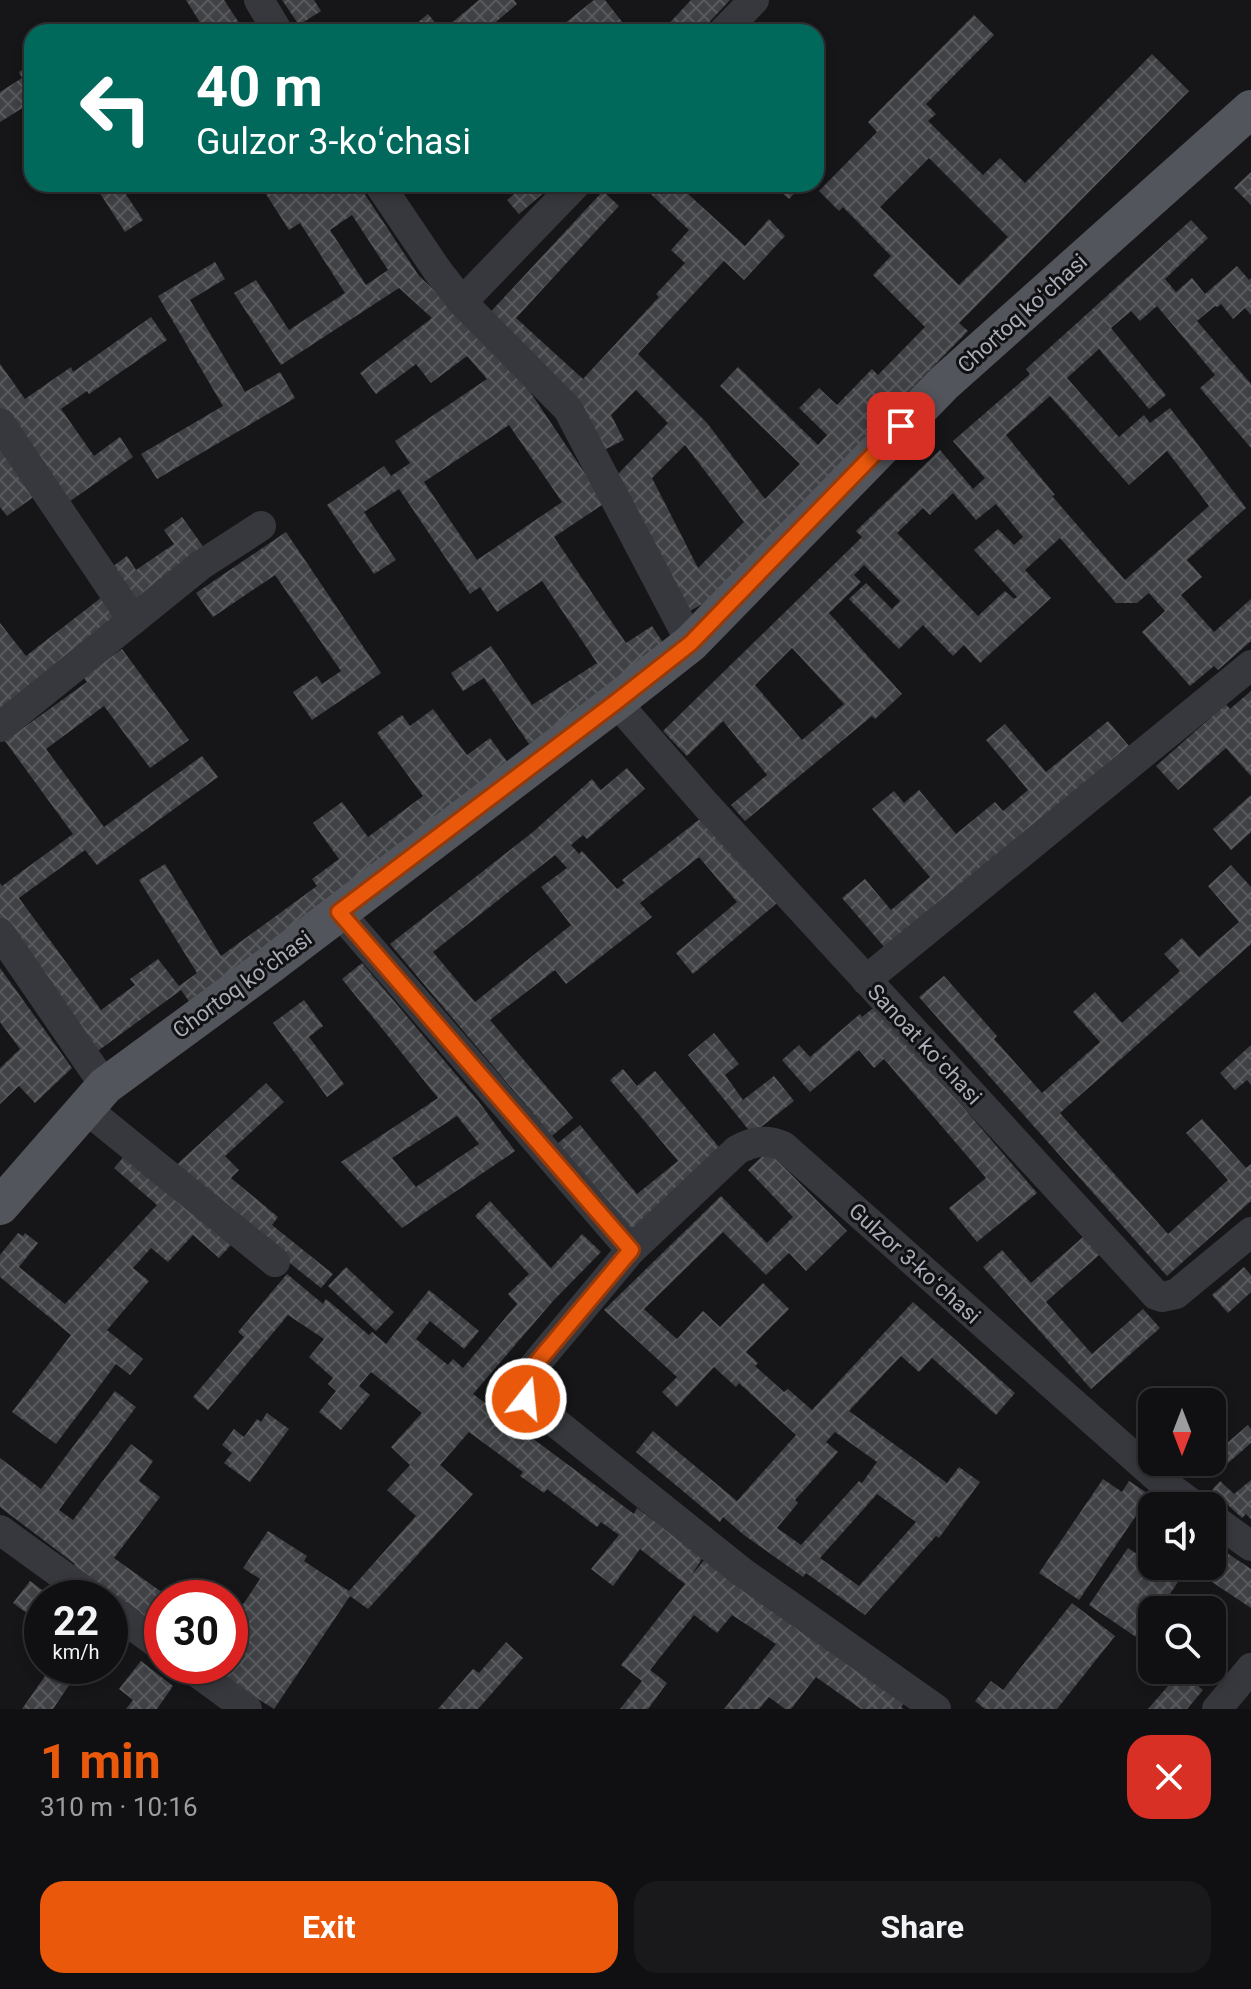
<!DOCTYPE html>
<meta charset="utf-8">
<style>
body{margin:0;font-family:Roboto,sans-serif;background:#19191b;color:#f1f3f6;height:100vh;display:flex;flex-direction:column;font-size:30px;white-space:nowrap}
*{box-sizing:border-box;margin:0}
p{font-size:26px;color:#9c9d9f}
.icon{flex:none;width:44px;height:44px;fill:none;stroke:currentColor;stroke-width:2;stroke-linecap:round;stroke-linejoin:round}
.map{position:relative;height:1709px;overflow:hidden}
.drawer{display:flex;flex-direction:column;background:#101012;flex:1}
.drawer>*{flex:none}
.guide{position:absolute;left:24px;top:24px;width:800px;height:168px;border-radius:24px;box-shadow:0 4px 12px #0003,0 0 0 2px #303032;background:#00695c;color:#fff;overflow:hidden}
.needle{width:52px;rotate:180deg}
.controls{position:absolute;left:1138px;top:1388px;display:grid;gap:16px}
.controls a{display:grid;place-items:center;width:88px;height:88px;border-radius:16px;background:#101012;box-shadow:0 4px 12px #0003,0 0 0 2px #303032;font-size:40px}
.speed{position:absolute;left:24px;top:1580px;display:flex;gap:16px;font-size:40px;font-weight:700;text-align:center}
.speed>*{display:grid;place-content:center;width:104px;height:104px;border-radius:50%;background:#101012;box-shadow:0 4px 12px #0003,0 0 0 2px #303032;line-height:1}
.speed small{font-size:20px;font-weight:400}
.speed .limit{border:12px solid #d22;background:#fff;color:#111}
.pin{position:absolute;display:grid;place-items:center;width:68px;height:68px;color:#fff;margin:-34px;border-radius:16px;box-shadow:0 4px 12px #0006}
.me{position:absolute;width:88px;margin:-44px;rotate:16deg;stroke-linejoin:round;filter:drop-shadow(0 0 6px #0008)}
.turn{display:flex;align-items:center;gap:28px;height:168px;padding:0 40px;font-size:36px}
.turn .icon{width:104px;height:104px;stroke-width:2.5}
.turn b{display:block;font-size:56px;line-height:68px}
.round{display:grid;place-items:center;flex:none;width:84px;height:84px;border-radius:24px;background:#19191b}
.head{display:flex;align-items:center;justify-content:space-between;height:136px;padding:0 40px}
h1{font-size:48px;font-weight:700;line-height:60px;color:#ea580c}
.cta{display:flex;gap:16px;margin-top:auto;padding:16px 40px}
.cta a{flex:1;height:92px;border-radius:24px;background:#ea580c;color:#fff;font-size:32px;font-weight:700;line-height:92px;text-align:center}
.cta a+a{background:#19191b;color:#f1f3f6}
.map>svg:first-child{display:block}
.building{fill:url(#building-cross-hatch);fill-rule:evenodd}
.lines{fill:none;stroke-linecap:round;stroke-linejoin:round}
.minor{stroke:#37383d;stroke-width:30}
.major{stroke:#53555c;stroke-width:38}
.route-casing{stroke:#983908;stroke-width:20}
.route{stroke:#ea580c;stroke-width:14}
.labels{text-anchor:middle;stroke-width:6;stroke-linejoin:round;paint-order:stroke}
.street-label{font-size:22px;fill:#a8adb8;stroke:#111113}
</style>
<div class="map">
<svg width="1251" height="1709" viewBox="0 0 1251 1709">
<defs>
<pattern id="building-cross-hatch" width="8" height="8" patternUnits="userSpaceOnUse" patternTransform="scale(2)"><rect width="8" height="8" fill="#404145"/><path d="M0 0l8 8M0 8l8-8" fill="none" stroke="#595a5e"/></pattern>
</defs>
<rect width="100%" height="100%" fill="#161618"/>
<g class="building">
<polygon points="186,0 224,0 245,32 206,32"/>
<polygon points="282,0 314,0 321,11 299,25"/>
<polygon points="479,0 514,0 517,4 484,32 406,32 428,14 442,31"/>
<polygon points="594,0 605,0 630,32 604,32 599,25 590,32 554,32"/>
<polygon points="691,0 730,0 700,32 661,32"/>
<path d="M974 15 994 35 926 104 936 114 928 121 983 175 1000 158 1025 183 1152 54 1189 91 959 323 968 331 867 434 870 437 714 598 684 614 613 479 668 423 636 390 611 415 624 440 602 451 484 319 603 191 619 206 516 318 583 379 659 297 656 294 685 263 671 250 689 230 640 184H677L745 246 769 219 785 236 744 280 724 261 638 354 707 423 765 499 800 464 720 386 738 367 818 445 827 435 799 408 819 388 837 405 872 369 878 375 925 327 873 275 891 256 843 207 839 211 819 191 877 132 868 122ZM929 158 1008 237 959 285 880 207ZM685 445 744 522 698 568 652 478Z"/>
<polygon points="32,64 32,102 0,122 0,92 22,78 19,72"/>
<polygon points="1251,172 1251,205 1234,188"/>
<polygon points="94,184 119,184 143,220 125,232"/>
<path d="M281 184H358L419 276 470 323 526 386 605 503 554 537 626 643 652 626 668 650 529 744 484 678 463 691 451 673 491 646 532 705 597 663 542 581 497 612 480 587 470 594 399 489 364 512 396 560 374 574 327 505 384 466 391 476 410 463 395 441 487 379 467 356 431 383 416 364 376 394 360 373 432 318 399 288 281 365 234 293 256 280 289 330 345 293 300 223 289 230 266 194ZM352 215 388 270 366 285 330 230ZM509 425 562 502 477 560 424 482Z"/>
<polygon points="526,184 554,184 519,214 507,200"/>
<polygon points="772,184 803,184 789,199"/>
<path d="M1191 220 1208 238 1165 279 1176 292 1192 278 1205 294 1237 266 1249 280 1251 278V315L1245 308 1233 319 1221 304 1217 307 1215 306 1197 321 1251 384V448L1200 388 1215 375 1157 306 1140 321 1131 311 1111 328 1166 395 1149 409 1099 349 1067 378 1119 437 1144 415 1150 423 1170 408 1246 508 1187 560 1202 577 1181 595 1214 632 1251 599V641L1218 670 1214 666 1190 686 1142 632 1165 611 1149 593 1137 603H1116L1060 538 1025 570 1051 598 980 663 964 645 953 656 923 625 899 649 849 599 866 583 892 609 900 601 864 565 854 575 861 582 829 613 902 694 875 719 872 716 745 821 731 805 767 775 723 721 687 756 663 731 862 537 856 531 940 450 973 489 985 478 953 441 1030 374 1026 369ZM1050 396 1129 485 1167 451 1209 506 1125 580 1052 496 1055 495 1006 435ZM953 493 976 520 996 504 1023 537 1014 545 998 529 974 550 1017 597 1014 599 1005 591 978 616 897 533 923 508 930 515ZM792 648 844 704 802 740 755 685Z"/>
<polygon points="215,262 225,279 190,300 245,392 280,372 295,398 157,479 141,454 223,406 158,296"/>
<polygon points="151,317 167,340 89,394 87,391 61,409 94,456 120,437 133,457 66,504 0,410 0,364 25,399 71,367 73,372"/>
<polygon points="0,448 35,496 7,516 0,507"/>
<polygon points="182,517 210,556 132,611 105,572 127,556 136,570 174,544 164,530"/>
<polygon points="286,532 381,673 312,720 293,692 317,676 322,684 341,671 275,575 213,617 196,593"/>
<polygon points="102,597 121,621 0,716 0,623 26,656"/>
<polygon points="122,649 189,740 150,768 104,706 46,749 104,827 202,756 218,777 97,865 85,850 19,898 101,1010 135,985 130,979 158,959 179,986 197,973 139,880 165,864 221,956 317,886 312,879 339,859 313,823 342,802 368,837 423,796 377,733 402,715 410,726 433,709 467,755 490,738 511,767 193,1007 181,990 95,1053 0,924 0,883 2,886 73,834 5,741 87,682 83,677"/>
<polygon points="1251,691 1251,776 1226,748 1178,790 1156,766 1226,704 1230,709"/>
<polygon points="1108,721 1129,746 886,949 842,898 865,879 891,910 930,877 872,809 894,791 904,803 919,790 956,834 995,802 1003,811 1028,790 986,740 1005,724 1046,772"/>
<path d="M627 768 645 789 587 839 583 835 571 845 579 854 582 851 617 889 625 883 622 880 705 815 777 903 693 974 676 953 737 902 699 857 640 903 652 917 566 984 555 970 490 1020 573 1118 552 1136 390 944 533 832 592 779 601 790ZM555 855 567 868 541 887 571 925 475 1002 433 952Z"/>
<polygon points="1251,795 1251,832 1231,850 1213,829"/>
<polygon points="1231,865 1251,887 1251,944 1060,1113 1168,1234 1228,1180 1186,1133 1202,1119 1246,1168 1251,1164 1251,1201 1167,1276 919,997 944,976 997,1036 994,1039 1042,1093 1100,1042 1073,1012 1095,992 1122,1023 1180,971 1164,954 1182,938 1199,957 1239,922 1208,886"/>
<path d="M362 963 479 1102 515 1151 402 1228 341 1162 438 1098 342 979ZM457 1116 479 1144 416 1187 392 1158Z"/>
<polygon points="0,968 72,1068 35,1103 19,1086 0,1104 0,1068 20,1049 0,1022"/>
<polygon points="304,1000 323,1026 309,1037 344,1084 327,1097 273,1023"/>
<polygon points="876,1006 1037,1193 977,1242 949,1208 986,1178 884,1059 874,1068 859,1050 810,1092 782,1060 799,1045 810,1057 860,1014 862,1017"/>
<polygon points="714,1033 739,1064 725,1075 743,1100 774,1076 794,1101 752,1134 688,1055"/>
<polygon points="1251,1045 1251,1085 1247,1080 1235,1090 1220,1073"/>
<polygon points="623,1069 637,1086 655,1071 724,1153 630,1231 557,1144 580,1125 637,1194 678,1161 610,1080"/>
<polygon points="266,1083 284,1102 225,1156 239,1170 231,1178 278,1217 272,1225 333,1274 321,1288 172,1169"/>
<path d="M768 1151 847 1231 806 1271 789 1253 766 1275 723 1232 644 1309 677 1339 703 1311 720 1327 763 1283 789 1309 746 1352 758 1363 755 1366 784 1392 788 1389 812 1410 913 1302 1015 1393 996 1415 932 1358 919 1372 901 1356 849 1411 947 1483 959 1467 980 1482 939 1538 936 1536 865 1615 806 1573 803 1577 744 1535 723 1517 720 1522 636 1452 653 1431 737 1501 796 1435 739 1383 736 1387 714 1367 677 1407 662 1392 677 1377 604 1310 721 1196 767 1243 793 1217 748 1170ZM835 1432 877 1462 862 1483 859 1481 801 1545 777 1528 798 1503 795 1500 838 1452 826 1442ZM877 1494 916 1522 859 1586 820 1558Z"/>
<polygon points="128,1152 231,1245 219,1258 193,1235 168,1262 151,1248 133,1268 149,1281 107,1330 143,1359 130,1375 116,1364 56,1444 12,1412 71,1335 0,1277 0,1255 18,1233 23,1236 25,1233 38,1243 19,1267 65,1304 157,1205 114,1168"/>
<polygon points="490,1201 551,1268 582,1234 601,1252 553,1301 473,1394 634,1514 637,1508 703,1557 691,1576 705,1559 906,1700 901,1707 904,1709 861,1709 816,1677 791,1709 785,1709 769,1697 759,1709 724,1709 776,1644 732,1615 717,1633 694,1615 650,1670 667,1683 648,1709 620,1709 642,1681 621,1665 685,1584 640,1549 613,1586 591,1569 619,1535 601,1522 597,1527 547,1489 544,1493 520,1476 523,1472 469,1432 440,1465 473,1494 368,1609 350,1596 274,1709 207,1666 230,1666 230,1624 260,1579 243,1568 268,1531 307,1556 304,1561 349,1591 416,1516 387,1490 410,1465 391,1447 422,1413 371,1372 359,1386 370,1395 341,1430 319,1412 336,1391 328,1384 333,1378 309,1357 324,1339 288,1315 208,1410 193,1397 244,1337 238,1332 287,1274 323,1304 326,1299 369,1335 372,1332 386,1344 429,1290 479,1331 464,1349 430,1321 416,1339 448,1365 453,1359 463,1368 517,1304 508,1294 529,1274 475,1216"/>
<polygon points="1083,1237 1099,1255 1046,1302 1092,1354 1143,1309 1160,1328 1091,1389 983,1267 1002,1250 1031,1283"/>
<polygon points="346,1267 394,1312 376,1331 328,1286"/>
<polygon points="1244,1267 1251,1275 1251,1292 1228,1313 1212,1295"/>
<polygon points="115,1391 136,1407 59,1510 73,1520 131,1444 153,1461 139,1481 160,1497 114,1558 170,1598 162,1598 162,1634 137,1617 140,1612 74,1566 75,1564 0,1507 0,1458 41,1489"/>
<polygon points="267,1413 289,1429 250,1482 224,1463 232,1453 222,1445 234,1429 244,1437 257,1419 261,1422"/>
<polygon points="1248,1425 1251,1429 1251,1443 1212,1477 1202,1465 1212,1462 1212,1456"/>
<polygon points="1103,1479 1122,1492 1129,1481 1150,1495 1079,1600 1039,1573"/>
<polygon points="1251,1480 1251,1519 1246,1514 1242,1518 1212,1490 1220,1481 1234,1494"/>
<polygon points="1215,1545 1251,1569 1251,1608 1197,1572 1201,1566 1212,1566 1212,1549"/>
<polygon points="1128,1548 1178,1582 1159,1610 1152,1610 1152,1620 1139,1639 1089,1605"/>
<polygon points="30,1581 53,1598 42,1598 42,1624 13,1603"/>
<polygon points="1072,1603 1115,1636 1057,1709 985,1709 975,1701 991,1681 1003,1690"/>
<polygon points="506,1642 523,1658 478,1709 438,1709 473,1669 479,1673"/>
<polygon points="141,1661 173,1686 157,1709 126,1709 133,1700 119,1689"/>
<polygon points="52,1666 82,1666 53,1709 22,1709"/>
<polygon points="1181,1671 1203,1690 1187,1709 1148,1709"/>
</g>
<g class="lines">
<g class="minor">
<polyline points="259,0 278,32"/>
<polyline points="723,32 754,0"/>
<polyline points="379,184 437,270 462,302 568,409 691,643"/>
<polyline points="462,302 576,184"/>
<polyline points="0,423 133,620"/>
<polyline points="616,702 706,805 1156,1295 1162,1297 1176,1294 1251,1232"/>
<polyline points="0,727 201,565 261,526"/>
<polyline points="339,912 631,1250 529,1372 523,1391 526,1399 742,1572 936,1709"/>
<polyline points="0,933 105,1086"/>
<polyline points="866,980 1251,665"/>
<polyline points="85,1108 275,1262"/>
<path d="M631 1250 737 1150C753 1141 766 1139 783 1146L1160 1480 1195 1506"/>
<polyline points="1212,1518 1251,1546"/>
<polyline points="0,1530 94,1598"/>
<polyline points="110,1609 162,1647"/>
<polyline points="188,1666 247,1709"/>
<polyline points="1217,1709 1251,1668"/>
</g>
<polyline class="major" points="0,1206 105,1086 270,965 616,702 691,643 944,383 1251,109"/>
</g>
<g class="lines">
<g class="route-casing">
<polyline id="route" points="526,1399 523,1391 529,1372 631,1250 339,912 616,702 691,643 901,426"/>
</g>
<use href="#route" class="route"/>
</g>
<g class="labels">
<g class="street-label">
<text transform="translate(1022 313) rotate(-42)" y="8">Chortoq koʻchasi</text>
<text transform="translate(242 984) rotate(-36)" y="8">Chortoq koʻchasi</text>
<text transform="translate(925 1044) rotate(47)" y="8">Sanoat koʻchasi</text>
<text transform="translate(915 1263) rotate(42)" y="8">Gulzor 3-koʻchasi</text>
</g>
</g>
</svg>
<div class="controls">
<a><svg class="needle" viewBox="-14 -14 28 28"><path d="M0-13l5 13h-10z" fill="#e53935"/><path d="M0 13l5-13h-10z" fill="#9c9d9f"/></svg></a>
<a><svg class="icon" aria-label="sound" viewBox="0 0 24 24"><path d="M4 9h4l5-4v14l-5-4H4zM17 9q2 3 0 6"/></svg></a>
<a><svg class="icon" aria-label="search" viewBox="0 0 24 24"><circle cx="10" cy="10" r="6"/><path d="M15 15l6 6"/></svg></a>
</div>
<div class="speed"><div>22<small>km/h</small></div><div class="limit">30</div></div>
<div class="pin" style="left:901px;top:426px;background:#d93025"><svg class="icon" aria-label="arrive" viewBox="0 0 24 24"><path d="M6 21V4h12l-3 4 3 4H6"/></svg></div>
<svg class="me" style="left:526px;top:1399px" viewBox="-20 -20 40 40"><circle r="17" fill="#ea580c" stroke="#fff" stroke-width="3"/><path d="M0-11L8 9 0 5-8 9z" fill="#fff"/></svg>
<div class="guide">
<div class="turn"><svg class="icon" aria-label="left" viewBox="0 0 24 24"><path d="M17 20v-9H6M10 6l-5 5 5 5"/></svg><div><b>40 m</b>Gulzor 3-koʻchasi</div></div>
</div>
</div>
<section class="drawer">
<div class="head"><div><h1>1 min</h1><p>310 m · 10:16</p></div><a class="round" style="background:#d93025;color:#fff"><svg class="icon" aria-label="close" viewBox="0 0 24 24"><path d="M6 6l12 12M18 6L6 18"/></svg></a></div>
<div class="cta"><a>Exit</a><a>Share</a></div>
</section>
